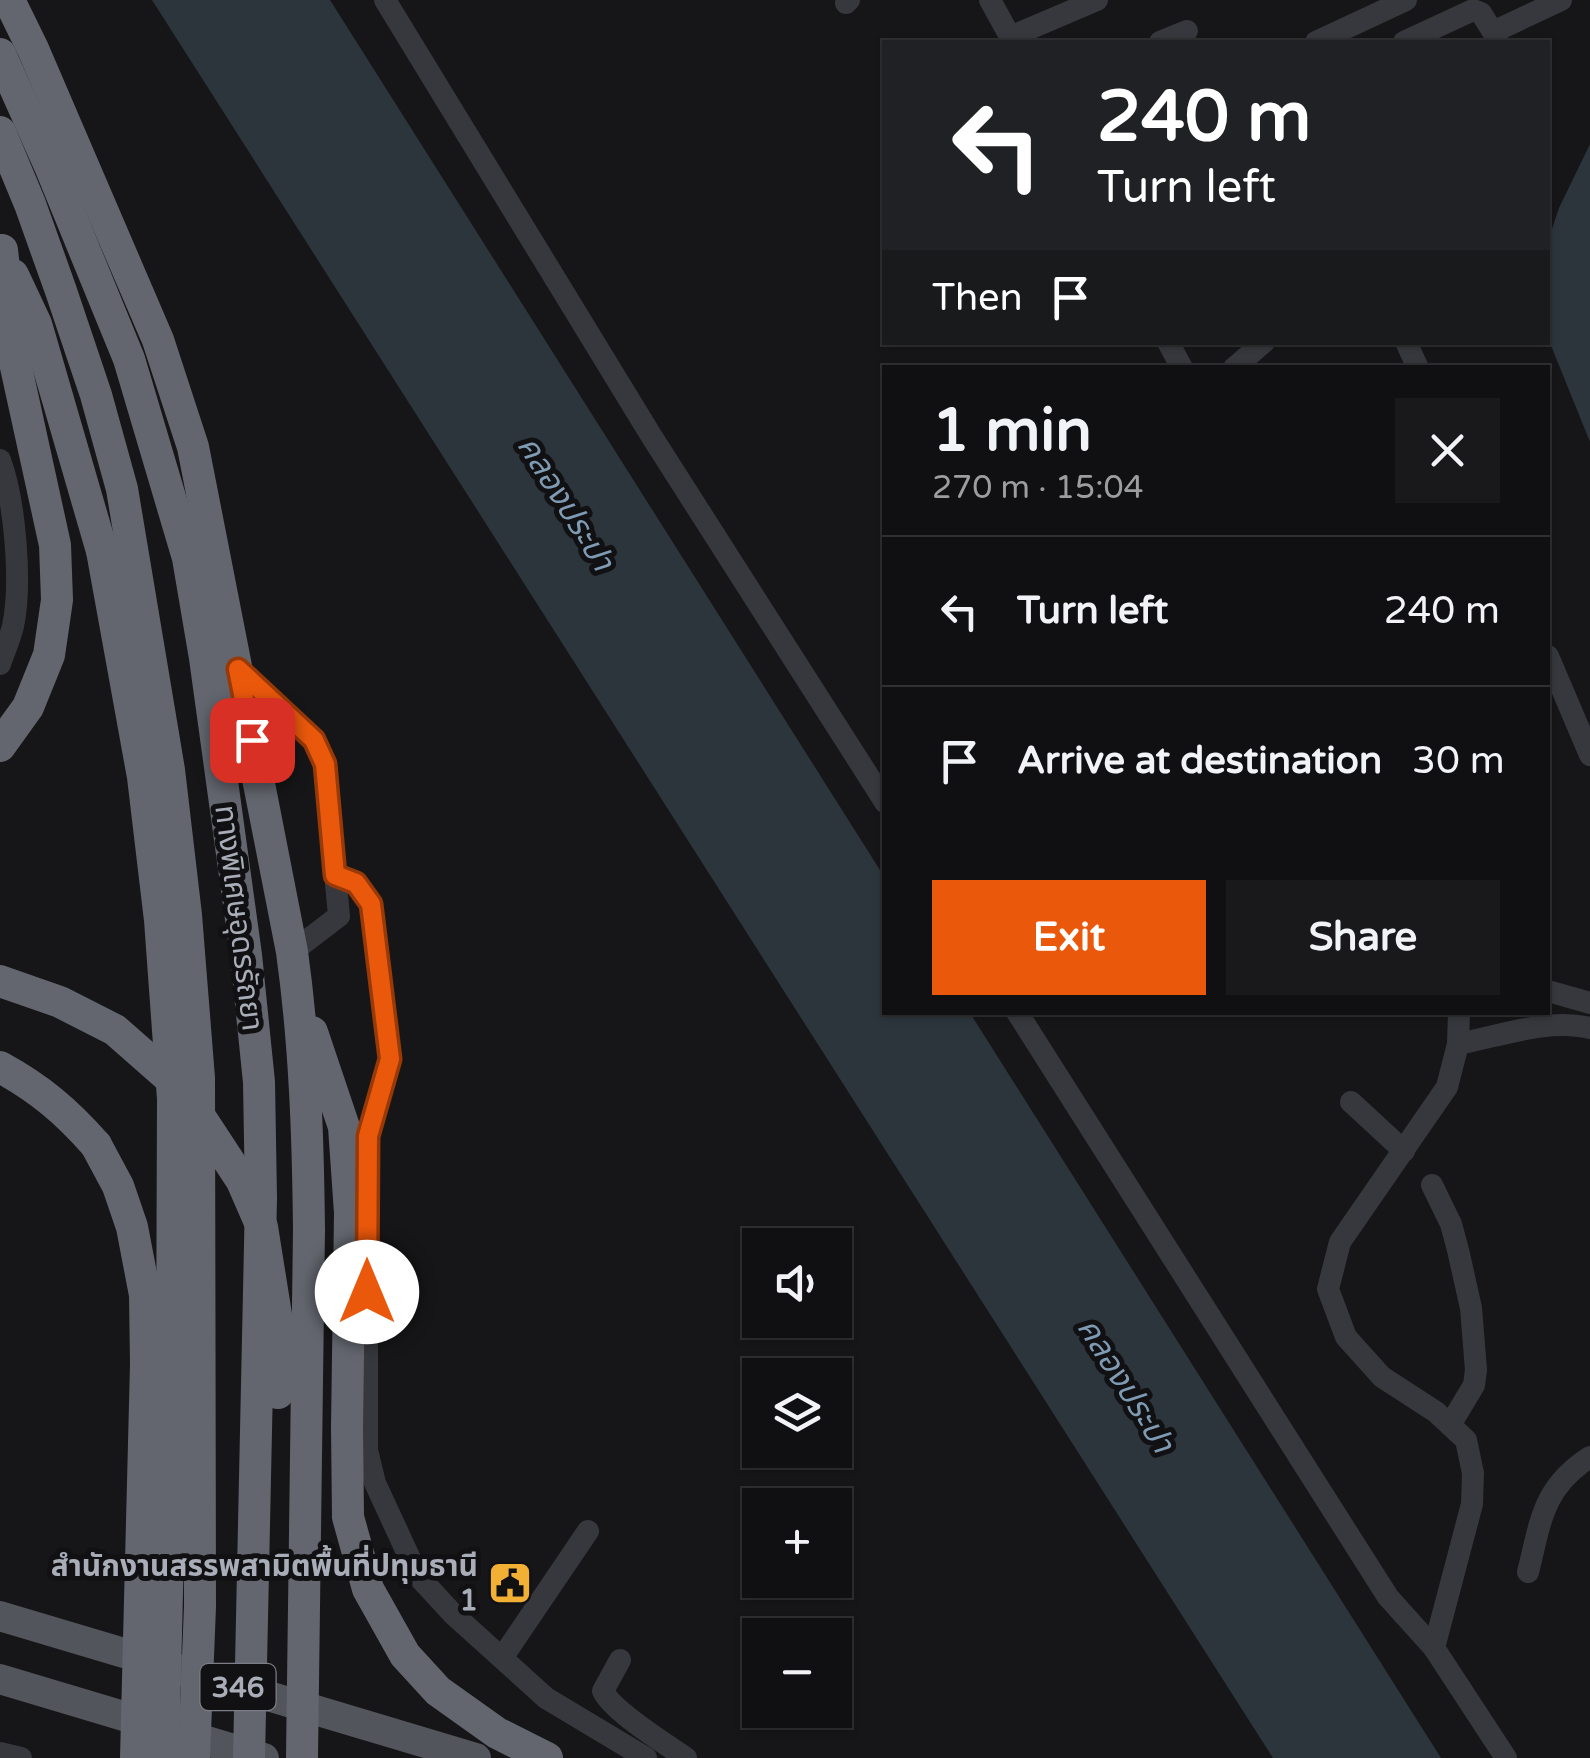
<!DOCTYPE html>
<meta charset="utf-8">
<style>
body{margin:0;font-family:"Varela Round","Noto Sans Thai",sans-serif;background:#19191b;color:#f1f3f6;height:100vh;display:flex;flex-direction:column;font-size:38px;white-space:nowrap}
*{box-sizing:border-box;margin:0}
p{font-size:32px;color:#9c9d9f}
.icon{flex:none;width:55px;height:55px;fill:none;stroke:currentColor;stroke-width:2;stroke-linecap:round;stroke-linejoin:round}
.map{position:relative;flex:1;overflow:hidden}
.panel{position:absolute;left:882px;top:365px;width:668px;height:650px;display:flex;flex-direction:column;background:#101012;border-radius:0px;box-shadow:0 2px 8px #0004,0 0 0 2px #303032}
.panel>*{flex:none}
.top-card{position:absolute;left:882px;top:40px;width:668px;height:305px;border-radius:0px;box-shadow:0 2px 8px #0004,0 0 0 2px #303032;background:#202124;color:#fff;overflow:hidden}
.buttons{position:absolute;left:742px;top:1228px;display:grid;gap:20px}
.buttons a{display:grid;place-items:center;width:110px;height:110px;border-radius:0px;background:#101012;box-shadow:0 2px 8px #0004,0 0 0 2px #303032;font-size:50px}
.pin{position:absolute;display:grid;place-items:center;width:85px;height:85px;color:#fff;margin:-42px;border-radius:20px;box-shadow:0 5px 15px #0006}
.me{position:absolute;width:110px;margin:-55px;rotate:0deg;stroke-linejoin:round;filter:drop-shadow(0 0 8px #0008)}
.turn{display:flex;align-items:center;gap:35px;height:210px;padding:0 50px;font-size:45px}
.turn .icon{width:130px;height:130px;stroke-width:2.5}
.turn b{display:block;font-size:70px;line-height:85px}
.then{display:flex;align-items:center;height:95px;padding:0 50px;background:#0003;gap:20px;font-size:38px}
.round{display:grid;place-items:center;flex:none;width:105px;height:105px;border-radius:0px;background:#19191b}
.summary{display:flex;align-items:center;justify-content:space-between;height:170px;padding:0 50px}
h1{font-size:60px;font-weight:700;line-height:75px}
.action{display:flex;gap:20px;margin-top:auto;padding:20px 50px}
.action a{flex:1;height:115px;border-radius:0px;background:#ea580c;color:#fff;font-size:40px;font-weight:700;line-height:115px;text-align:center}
.action a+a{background:#19191b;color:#f1f3f6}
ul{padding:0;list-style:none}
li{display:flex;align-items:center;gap:30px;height:150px;padding:0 50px;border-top:2px solid #303032}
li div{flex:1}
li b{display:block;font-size:38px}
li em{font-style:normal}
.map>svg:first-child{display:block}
.water{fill:#2c353c}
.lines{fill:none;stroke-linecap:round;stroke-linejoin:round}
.minor{stroke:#37383d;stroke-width:22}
.major{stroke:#53555c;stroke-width:30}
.highway{stroke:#63666e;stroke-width:32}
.highway-bridge{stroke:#63666e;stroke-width:32}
.route-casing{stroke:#983908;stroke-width:25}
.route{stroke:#ea580c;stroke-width:18}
.labels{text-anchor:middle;stroke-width:10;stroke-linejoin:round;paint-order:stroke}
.shield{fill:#111113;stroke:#7b7e86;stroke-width:2.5}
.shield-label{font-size:28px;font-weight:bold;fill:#a8adb8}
.street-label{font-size:30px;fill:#a8adb8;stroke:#111113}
.poi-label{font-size:30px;font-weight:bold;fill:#a8adb8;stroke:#111113;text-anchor:end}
.water-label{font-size:32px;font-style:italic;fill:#7f9bb3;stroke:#111113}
</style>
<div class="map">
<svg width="1590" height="1758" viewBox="0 0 1590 1758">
<rect width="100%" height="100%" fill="#161618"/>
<g class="water">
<polygon points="152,0 330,0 885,878 885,1012 970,1013 1441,1758 1273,1758"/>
<polygon points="1590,144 1590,442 1548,338 1548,241 1559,208"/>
</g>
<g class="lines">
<g class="minor">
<polyline points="385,0 652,437 885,802"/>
<polyline points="990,0 1013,42"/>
<polyline points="846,3 849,0"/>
<polyline points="1010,37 1097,0"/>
<polyline points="1160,42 1187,31"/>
<polyline points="1316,42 1406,0"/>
<polyline points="1404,42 1473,10 1481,13 1493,32"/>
<polyline points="1498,42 1493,32 1561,0"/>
<polyline points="1168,342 1182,368"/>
<polyline points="1406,342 1418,368"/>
<polyline points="1234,368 1264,342"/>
<path d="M0 460C15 501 22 583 13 626 10 639 4 652 0 664"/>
<polyline points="1548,656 1590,755"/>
<polyline points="237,669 314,741 325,765 339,916 292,952"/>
<polyline points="335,875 355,883 371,904 390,1059 367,1135 367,1450 375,1483 418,1576 453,1614 546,1698 646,1758"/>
<polyline points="1548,991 1590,1003"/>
<polyline points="1017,1012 1388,1597 1434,1648"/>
<polyline points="1459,1012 1458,1044 1447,1087 1340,1242 1328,1289 1346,1337 1382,1377 1436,1412 1466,1440 1473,1473 1472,1504 1434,1648 1506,1758"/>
<path d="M1458 1044C1500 1036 1548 1018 1590 1028"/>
<polyline points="1351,1102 1404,1151"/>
<polyline points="1432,1185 1451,1224 1458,1250 1471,1308 1476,1370 1474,1385 1450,1425"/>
<path d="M1528 1572C1541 1521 1542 1488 1590 1457"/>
<polyline points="502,1658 588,1531"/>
<path d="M620 1660 603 1691C612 1711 666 1744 686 1758"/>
<polyline points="0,1753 21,1758"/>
</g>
<g class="major">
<polyline points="0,1616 476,1758"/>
<polyline points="0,1679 264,1758"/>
</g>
<g class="highway">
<path d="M9 0 33 49 158 340 193 447 292 952C305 1045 308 1137 309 1230"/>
<polyline points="13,275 36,324 102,551"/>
<polyline points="0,746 28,707 49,655 57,600 55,545 14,358 2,250"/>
<polyline points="0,981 60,1002 115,1030 181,1088 242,1181 262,1227 277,1321 278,1393"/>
<polyline points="312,1032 344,1127 350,1213 347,1428 348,1517 368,1589 405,1655 438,1691 497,1733 547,1758"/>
<path d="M0 1067C40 1089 66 1111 96 1145"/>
</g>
<g class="highway-bridge">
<polyline points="0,54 50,166 129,359 188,558 205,658 246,955 259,1082 261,1198 249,1758"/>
<polyline points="0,132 30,204 61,291 96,395 122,489 169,770 186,915 199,1078 200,1606 194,1758"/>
<polyline points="102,551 143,777 160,920 173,1099 172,1385 163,1758"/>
<polyline points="96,1145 118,1186 132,1227 145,1295 146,1364 136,1758"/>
<polyline points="302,1758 309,1230"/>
</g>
</g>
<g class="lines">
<g class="route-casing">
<polyline id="route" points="252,740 238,669 314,740 325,764 335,875 356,883 371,904 390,1059 368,1136 367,1292"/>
</g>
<use href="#route" class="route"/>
</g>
<defs>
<g id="civic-square" transform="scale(2.25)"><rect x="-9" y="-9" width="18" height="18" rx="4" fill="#f2b134" stroke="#111113"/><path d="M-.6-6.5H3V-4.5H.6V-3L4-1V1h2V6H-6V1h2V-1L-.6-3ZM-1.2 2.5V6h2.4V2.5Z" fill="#111"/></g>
</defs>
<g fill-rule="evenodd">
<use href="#civic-square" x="510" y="1583"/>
</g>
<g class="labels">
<rect class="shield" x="200.5" y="1664" width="75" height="46" rx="8"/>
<g class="shield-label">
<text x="238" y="1697">346</text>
</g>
<g class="street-label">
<text transform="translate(239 918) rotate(83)" y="10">ทางพิเศษอุดรรัถยา</text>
</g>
<g class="poi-label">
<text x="478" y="1576">สำนักงานสรรพสามิตพื้นที่ปทุมธานี<tspan x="478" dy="34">1</tspan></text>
</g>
<g class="water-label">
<text transform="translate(566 503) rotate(58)" y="11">คลองประปา</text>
<text transform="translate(1126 1385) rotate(58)" y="11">คลองประปา</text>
</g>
</g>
</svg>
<div class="buttons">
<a><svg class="icon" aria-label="sound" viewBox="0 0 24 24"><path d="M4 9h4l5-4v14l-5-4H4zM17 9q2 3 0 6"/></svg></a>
<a><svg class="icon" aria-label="layers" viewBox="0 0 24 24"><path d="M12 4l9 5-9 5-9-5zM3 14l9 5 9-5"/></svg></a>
<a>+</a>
<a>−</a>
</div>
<div class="pin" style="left:252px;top:740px;background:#d93025"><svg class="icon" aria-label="arrive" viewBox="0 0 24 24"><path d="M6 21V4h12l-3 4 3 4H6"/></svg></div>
<svg class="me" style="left:367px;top:1292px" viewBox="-20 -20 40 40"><circle r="19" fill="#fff"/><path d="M0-13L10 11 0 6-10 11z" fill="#ea580c"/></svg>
<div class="top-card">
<div class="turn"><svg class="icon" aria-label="left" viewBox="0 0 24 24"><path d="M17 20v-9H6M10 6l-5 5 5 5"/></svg><div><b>240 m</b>Turn left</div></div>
<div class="then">Then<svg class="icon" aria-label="arrive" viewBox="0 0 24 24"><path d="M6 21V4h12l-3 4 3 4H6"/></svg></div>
</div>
<section class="panel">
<div class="summary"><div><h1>1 min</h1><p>270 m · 15:04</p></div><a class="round"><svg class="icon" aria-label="close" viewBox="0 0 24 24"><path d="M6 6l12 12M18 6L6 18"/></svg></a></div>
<ul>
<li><svg class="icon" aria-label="left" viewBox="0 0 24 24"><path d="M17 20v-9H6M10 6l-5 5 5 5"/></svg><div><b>Turn left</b></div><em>240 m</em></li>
<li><svg class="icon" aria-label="arrive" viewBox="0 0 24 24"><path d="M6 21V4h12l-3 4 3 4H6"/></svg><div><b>Arrive at destination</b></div><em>30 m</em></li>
</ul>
<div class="action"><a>Exit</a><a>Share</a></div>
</section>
</div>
